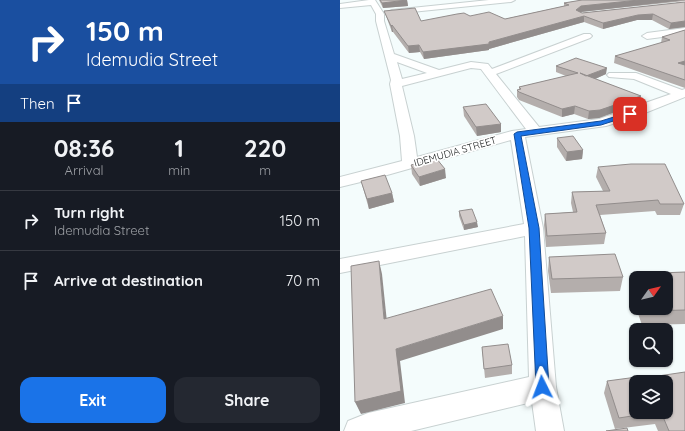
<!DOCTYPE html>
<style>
body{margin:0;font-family:Quicksand,sans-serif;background:#242831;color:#f1f3f6;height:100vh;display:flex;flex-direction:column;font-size:15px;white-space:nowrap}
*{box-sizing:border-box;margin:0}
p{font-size:13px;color:#9ea1a6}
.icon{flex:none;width:22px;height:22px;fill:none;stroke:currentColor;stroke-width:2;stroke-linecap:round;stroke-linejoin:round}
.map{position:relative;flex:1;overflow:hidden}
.sheet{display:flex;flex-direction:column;background:#171b24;width:340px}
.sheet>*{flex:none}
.guide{background:#1a4fa0;color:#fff;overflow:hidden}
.needle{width:26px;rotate:56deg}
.fabs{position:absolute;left:289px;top:271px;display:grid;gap:8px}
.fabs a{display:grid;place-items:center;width:44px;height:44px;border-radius:8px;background:#171b24;box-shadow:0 1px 3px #0004;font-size:20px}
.pin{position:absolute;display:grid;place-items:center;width:34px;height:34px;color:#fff;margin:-17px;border-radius:8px;box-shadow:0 2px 6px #0006}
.me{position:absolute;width:44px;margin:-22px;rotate:357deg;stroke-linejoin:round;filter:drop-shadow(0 0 3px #0008)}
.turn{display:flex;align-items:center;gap:14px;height:84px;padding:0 20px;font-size:18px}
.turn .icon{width:52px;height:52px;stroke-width:2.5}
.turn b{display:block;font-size:28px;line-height:34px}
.then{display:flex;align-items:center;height:38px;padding:0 20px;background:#0003;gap:8px;font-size:15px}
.eta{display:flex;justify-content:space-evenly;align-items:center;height:68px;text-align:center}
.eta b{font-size:24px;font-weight:700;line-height:28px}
.button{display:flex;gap:8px;margin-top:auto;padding:8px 20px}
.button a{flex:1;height:46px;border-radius:12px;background:#1a73e8;color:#fff;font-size:16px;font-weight:700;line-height:46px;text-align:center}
.button a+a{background:#242831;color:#f1f3f6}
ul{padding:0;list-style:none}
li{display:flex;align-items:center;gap:12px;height:60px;padding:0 20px;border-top:1px solid #363941}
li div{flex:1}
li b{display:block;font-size:15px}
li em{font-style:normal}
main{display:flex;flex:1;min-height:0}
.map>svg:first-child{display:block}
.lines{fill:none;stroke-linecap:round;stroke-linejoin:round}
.minor-casing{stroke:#c8d1d1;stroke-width:2}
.minor{fill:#fff;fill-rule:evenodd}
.wall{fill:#b4aeac;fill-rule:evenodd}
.shaded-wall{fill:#928d8c}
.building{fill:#d1cac8;stroke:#928d8c}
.route{fill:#1a73e8;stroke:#114b97}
.labels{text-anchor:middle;stroke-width:3.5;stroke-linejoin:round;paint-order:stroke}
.far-street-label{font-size:10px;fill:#202323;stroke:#fff}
</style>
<main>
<section class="sheet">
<div class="guide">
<div class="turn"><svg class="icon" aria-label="right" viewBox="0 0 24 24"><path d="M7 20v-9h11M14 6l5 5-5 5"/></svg><div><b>150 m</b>Idemudia Street</div></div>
<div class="then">Then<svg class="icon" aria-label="arrive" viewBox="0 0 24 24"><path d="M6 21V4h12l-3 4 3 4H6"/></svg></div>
</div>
<div class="eta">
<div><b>08:36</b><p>Arrival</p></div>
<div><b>1</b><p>min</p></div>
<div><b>220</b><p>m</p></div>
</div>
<ul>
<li><svg class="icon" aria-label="right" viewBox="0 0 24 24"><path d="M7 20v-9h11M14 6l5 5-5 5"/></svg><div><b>Turn right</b><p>Idemudia Street</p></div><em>150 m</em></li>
<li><svg class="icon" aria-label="arrive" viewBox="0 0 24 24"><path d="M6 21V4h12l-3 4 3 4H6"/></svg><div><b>Arrive at destination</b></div><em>70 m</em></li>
</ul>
<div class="button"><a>Exit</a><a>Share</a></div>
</section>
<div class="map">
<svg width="345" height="431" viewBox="0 0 345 431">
<rect width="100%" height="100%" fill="#f4fcfc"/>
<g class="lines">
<g class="minor-casing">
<g id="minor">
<path d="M29 0H35L44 14V21L54 54 99 70 131 62 148 64 152 69 244 34H250L252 36 250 38 156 74 199 127 259 119 331 94 294 79 269 77 267 75 269 73H296L342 90 345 89V97L295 117 266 126 185 137 203 228 216 387 224 431H196L192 402 71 431H4L8 421 28 413 189 377 185 236 0 273V259L184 224 171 140 33 179 0 187V177L62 161 60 136 50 84 51 80 36 21V14L31 5 0 8V4ZM57 62 87 73 62 79ZM131 68 141 69 186 129 172 131 77 157 74 136 62 86Z"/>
<polygon points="149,0 175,0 171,2 52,14 48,12 52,10"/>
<polygon points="333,0 345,0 345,5"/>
<polygon points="345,28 345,34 307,39 302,36 307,33"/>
</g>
</g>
<use href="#minor" class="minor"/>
</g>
<g class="wall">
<polygon points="39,0 67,0 68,6 43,8"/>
<polygon points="242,0 345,0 345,1 240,12 242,13 345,2 345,27 329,29 312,20 297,20 263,29 244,22 149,49 149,50 84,59 80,52 69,53 53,32 52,32 46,16 44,11 81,21 130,16 165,19 224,6 224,3"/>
<polygon points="345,30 345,88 274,63 275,56 321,43 322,37"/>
<polygon points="216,66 266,74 255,79 301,96 299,103 259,118 248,119 234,114 222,117 179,100 177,97 177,90 179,90 179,87 226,76 216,72"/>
<polygon points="123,107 161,124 161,132 137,136 124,116"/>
<polygon points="217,138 243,150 242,159 226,161 217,147"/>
<polygon points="71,165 106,178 80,186 72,174"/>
<polygon points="258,167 344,204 340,215 317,215 315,211 260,215 266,233 264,244 206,247 204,225 205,214 233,212 231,203 232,192 263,191 256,177"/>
<polygon points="21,181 52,193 54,202 29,209"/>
<polygon points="119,211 138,227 124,230 119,216"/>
<polygon points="209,257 283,277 280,291 211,293 208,271"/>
<polygon points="345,272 345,324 302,325 296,308 326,308 296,278 296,307 289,288 293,274"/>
<polygon points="142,347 172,365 172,374 145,378"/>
<path d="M298 379 345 431H318L315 424 275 429 264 393 267 381ZM296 382 326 412H296Z"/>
</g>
<g class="shaded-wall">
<polygon points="67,0 68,6 43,8 42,3"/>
<polygon points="299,0 345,0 241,12 236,16 236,10 241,6"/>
<polygon points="313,14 312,20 297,20 263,29 263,23 298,15"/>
<polygon points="244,16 244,22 149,49 149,50 84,59 83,52 149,42"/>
<polygon points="345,21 345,27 329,29 331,23"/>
<polygon points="52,25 53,32 52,32 51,26"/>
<polygon points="79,45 80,52 69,53 68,46"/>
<polygon points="345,61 345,67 338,63"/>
<polygon points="267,68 266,74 246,83 246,76"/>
<polygon points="301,96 299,103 259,118 248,119 249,111"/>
<polygon points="235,106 234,114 222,117 222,109"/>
<polygon points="161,124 161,132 137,136 136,127"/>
<polygon points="243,150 242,159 226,161 227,152"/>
<polygon points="105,169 106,178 80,186 79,177"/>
<polygon points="52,193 54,202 29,209 27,199"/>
<polygon points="137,222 138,227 124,230 124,225"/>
<polygon points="39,261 42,274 48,332 44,319"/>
<polygon points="163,316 163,329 60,361 65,403 21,414 15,402 56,349"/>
</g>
<g class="building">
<polygon points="40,0 67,0 42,3"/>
<polygon points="242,0 299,0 241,6 236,10 242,13 345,2 345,21 331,23 313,14 298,15 263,23 244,16 149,42 149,44 83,52 79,45 68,46 52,25 51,26 44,11 75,8 81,21 117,14 124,13 130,16 149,12 165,19 229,5 224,3"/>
<polygon points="345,30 345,61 338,63 345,65 345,80 275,56 330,40 322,37"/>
<polygon points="236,58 267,68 246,76 240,73 301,96 260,110 249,111 235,106 222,109 179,92 177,90 181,89 179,87 238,73 216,66"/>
<polygon points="146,104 161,124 136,127 123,107"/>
<polygon points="233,136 243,150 227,152 217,138"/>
<polygon points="96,158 105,169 79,177 71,165"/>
<polygon points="291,164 325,164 344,204 320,204 318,200 256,205 266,233 207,236 205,214 237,212 232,192 270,191 258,167"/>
<polygon points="45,175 52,193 27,199 21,181"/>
<polygon points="132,209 137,222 124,225 119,211"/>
<polygon points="275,254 283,277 212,279 209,257"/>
<polygon points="39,261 44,319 151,289 163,316 56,349 61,391 15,402 11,266"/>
<polygon points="345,272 345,310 307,311 306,308 326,308 326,278 296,278 296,283 293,274"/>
<polygon points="168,344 172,365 144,369 142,347"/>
<polygon points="345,372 345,431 329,431 321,412 326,412 326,382 296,382 296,412 317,412 279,418 267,381 297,377 298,379"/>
<polygon points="287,428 288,431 266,431"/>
</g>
<polygon class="route" points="290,112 293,114 292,115 261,125 181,136 199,228 209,387 207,391 202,393 198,391 196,387 189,228 174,134 177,132 261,121"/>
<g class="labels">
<g class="far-street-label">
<text transform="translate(115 151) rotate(-16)" y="4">IDEMUDIA STREET</text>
</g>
</g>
</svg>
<div class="fabs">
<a><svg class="needle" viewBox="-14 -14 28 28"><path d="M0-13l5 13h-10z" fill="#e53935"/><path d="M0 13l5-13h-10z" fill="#9ea1a6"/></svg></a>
<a><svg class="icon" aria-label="search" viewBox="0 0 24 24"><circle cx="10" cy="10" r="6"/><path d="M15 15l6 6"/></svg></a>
<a><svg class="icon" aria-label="layers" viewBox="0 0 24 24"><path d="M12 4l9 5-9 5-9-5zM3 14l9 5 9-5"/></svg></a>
</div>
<div class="pin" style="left:290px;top:114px;background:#d93025"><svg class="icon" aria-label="arrive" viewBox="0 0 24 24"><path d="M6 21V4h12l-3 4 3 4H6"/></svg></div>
<svg class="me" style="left:202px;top:387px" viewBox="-20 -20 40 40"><path d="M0-17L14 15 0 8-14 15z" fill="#1a73e8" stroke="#fff" stroke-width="4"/></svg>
</div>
</main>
